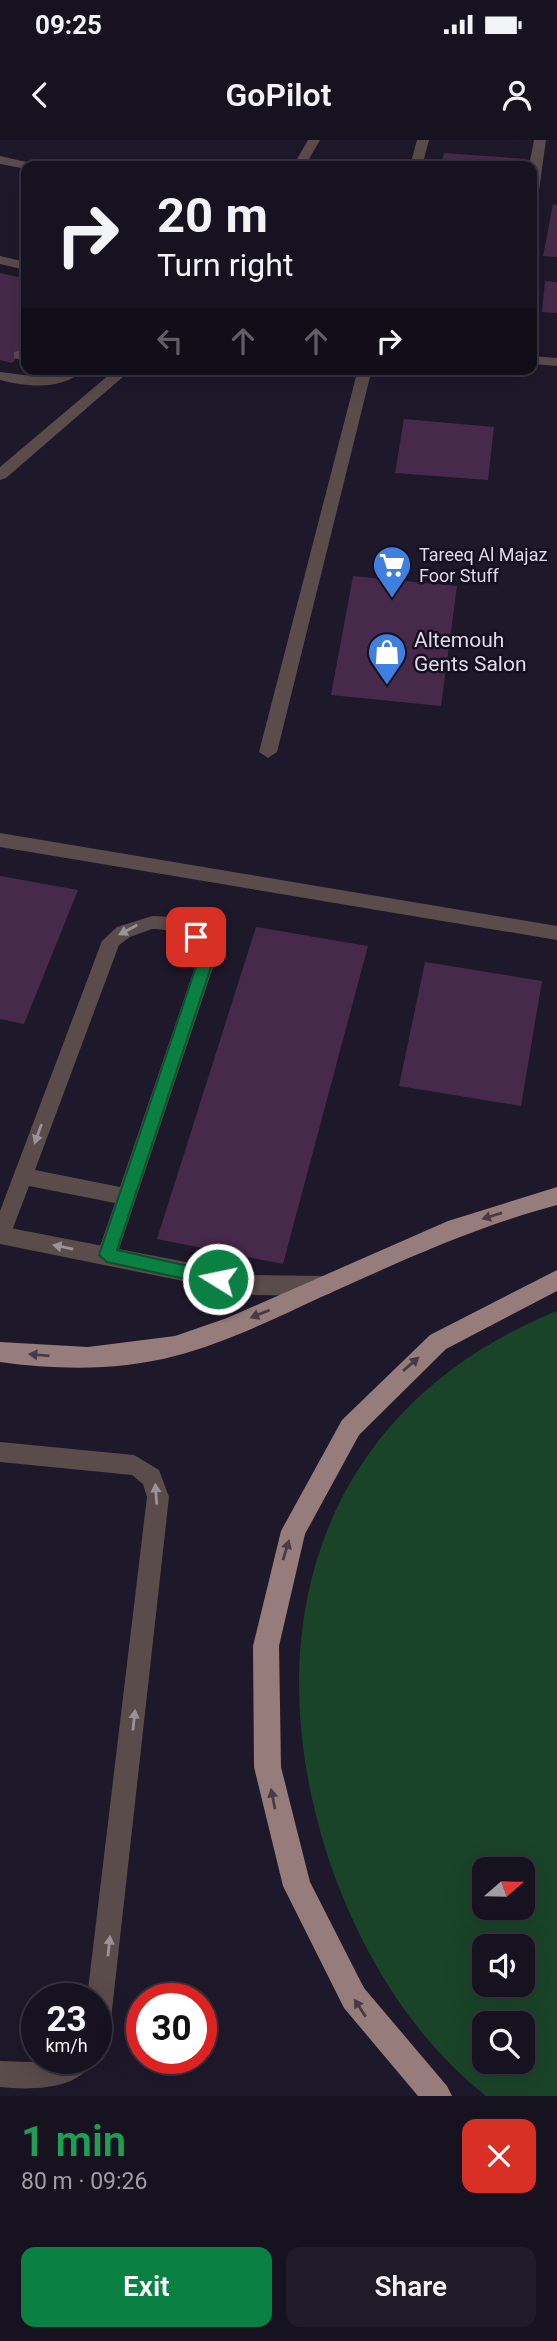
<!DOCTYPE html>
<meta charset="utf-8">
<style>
body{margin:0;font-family:Roboto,sans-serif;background:#1f1b29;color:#f1f3f6;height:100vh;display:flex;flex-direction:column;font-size:26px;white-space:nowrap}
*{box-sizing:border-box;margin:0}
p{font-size:23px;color:#9e9ea5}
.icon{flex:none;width:38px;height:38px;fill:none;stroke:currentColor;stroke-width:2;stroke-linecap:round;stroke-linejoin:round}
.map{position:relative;height:1956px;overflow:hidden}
.details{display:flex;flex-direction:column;background:#161220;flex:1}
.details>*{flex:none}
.guide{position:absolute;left:21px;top:21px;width:516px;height:214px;border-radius:14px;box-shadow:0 7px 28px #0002,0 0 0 2px #35323e;background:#161220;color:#f1f3f6;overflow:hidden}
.needle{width:46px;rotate:70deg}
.fabs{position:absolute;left:472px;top:1717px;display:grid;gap:14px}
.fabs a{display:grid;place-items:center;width:63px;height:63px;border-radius:14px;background:#161220;box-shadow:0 7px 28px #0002,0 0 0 2px #35323e;font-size:35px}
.speed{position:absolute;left:21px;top:1843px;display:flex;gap:14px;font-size:35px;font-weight:700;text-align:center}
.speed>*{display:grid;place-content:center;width:91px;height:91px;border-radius:50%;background:#161220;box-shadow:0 7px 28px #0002,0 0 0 2px #35323e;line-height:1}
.speed small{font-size:18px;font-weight:400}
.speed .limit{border:10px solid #d22;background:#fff;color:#111}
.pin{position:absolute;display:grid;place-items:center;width:60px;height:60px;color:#fff;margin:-30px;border-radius:14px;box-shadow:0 4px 10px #0006}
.me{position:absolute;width:77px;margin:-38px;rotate:280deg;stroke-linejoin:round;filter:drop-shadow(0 0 5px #0008)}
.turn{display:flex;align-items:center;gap:24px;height:147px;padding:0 21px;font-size:32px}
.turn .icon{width:91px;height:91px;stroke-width:2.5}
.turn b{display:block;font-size:49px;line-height:60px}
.lanes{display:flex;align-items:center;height:66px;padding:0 21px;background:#0003;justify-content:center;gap:35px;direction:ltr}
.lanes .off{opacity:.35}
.round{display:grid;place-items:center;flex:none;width:74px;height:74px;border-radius:14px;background:#1f1b29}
.headline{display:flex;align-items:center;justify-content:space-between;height:119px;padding:0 21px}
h1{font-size:42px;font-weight:600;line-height:52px;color:#1e9e55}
.button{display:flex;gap:14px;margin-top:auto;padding:14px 21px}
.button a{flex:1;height:80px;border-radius:14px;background:#0b8043;color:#fff;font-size:28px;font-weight:600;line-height:80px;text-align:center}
.button a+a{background:#1f1b29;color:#f1f3f6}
.status{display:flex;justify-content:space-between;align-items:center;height:49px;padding:0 35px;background:#161220;direction:ltr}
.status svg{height:19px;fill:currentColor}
header{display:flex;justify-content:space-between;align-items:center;height:91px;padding:0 21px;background:#161220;font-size:32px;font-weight:600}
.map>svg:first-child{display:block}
.green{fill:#194428;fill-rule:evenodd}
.building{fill:#472a4b}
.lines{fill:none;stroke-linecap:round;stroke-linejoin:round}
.lane{fill:#594c4b;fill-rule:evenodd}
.street{fill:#594c4b;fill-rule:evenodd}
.primary{fill:#967c7a;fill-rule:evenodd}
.oneway{fill:#9c939a}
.oneway2{fill:#493b45}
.route{fill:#0b8043;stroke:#07532c;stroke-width:2}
.labels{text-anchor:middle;stroke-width:5;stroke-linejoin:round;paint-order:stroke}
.far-poi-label{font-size:18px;fill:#dedae8;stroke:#150f21;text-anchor:start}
.poi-label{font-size:21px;fill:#dedae8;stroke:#150f21;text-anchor:start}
</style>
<div class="status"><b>09:25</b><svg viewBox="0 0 49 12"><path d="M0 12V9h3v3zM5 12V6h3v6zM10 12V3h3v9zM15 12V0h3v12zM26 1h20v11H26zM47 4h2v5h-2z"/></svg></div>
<header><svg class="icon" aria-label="back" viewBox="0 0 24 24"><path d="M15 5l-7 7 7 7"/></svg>GoPilot<svg class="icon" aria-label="person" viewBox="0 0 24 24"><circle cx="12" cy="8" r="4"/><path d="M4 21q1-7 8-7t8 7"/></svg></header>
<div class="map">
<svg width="557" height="1956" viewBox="0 0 557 1956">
<rect width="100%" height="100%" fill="#1e182b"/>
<path class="green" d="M557 1171V1956H486C410 1896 358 1807 328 1717 253 1486 322 1266 557 1171ZM485 1729H523V1768H485ZM485 1806H523V1844H485ZM485 1883H523V1922H485Z"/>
<g class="building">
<polygon points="444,13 526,19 524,26 441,26"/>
<polygon points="553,64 557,65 557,117 543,116"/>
<polygon points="0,133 26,139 26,207 12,223 0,220"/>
<polygon points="545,141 557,142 557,173 542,172"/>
<polygon points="404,279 494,287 488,340 395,333"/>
<polygon points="353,436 457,446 441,566 331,555"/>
<polygon points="0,736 78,750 24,884 0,879"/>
<polygon points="256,787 368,806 283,1124 157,1099"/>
<polygon points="425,822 542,841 521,966 399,946"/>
</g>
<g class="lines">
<g class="lane">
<polygon points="0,16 31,23 33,26 26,26 26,29 0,24"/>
<polygon points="0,116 26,122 26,130 0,124"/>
<polygon points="19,211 26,213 26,221 14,218 14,212"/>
<path d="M68 229H85C62 251 27 247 0 240V232L40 237Z"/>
<path d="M152 776C186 776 205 789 215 821L117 1115 114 1121 107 1124 100 1121 97 1115 115 1063 29 1046 8 1101 0 1103V1071L102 801 117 787ZM152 789C177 789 189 797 197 821L120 1047 35 1030 119 805 130 797Z"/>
<polygon points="0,1302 134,1315 159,1330 169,1357 109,1897 105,1906 96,1910 96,1858 87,1858 147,1357 143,1344 132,1335 0,1322"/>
<path d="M57 1918H94C81 1951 30 1950 0 1947V1921L32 1922Z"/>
</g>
<g class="street">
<polygon points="308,0 320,0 305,26 293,26"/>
<polygon points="417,0 429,0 422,26 410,26"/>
<polygon points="534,0 546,0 539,50 532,54 532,26 529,26"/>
<polygon points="532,216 557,218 557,226 532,224"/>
<polygon points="116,229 132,229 6,338 0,340 0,327"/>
<polygon points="358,229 372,229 277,612 268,618 259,612"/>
<polygon points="0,693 557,786 557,800 0,707"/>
<polygon points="0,1086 253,1135 323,1136 331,1139 334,1146 331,1153 323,1156 253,1155 0,1104"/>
</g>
<g class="primary">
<path d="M557 1047V1065C474 1087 397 1123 319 1158 272 1180 225 1203 175 1216 118 1231 58 1230 0 1222V1202L88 1207 175 1196 227 1178 448 1081Z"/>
<polygon points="557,1130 557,1151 446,1209 359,1295 305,1394 279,1506 281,1627 310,1742 364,1848 447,1946 452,1956 418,1956 344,1868 283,1746 254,1627 253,1506 281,1391 342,1280 430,1195"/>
</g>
</g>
<defs><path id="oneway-solid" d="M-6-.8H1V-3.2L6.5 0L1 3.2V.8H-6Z" transform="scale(1.75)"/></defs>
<g class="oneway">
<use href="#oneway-solid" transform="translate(128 790) rotate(152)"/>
<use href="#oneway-solid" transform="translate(38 994) rotate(110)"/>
<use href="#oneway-solid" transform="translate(63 1107) rotate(-169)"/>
<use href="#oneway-solid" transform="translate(156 1354) rotate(-94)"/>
<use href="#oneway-solid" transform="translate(134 1580) rotate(-84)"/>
<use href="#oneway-solid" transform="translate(109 1806) rotate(-84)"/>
</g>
<g class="oneway2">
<use href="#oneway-solid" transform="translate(492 1076) rotate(163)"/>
<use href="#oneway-solid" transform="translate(260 1174) rotate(158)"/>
<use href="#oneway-solid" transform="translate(39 1215) rotate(-175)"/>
<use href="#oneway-solid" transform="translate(411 1224) rotate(-41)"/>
<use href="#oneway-solid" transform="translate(286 1410) rotate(-73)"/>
<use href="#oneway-solid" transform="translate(273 1659) rotate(-101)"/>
<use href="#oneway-solid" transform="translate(360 1868) rotate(-123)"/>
</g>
<polygon class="route" points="196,791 201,793 211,808 213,821 117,1110 224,1134 226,1139 224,1144 218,1146 107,1122 99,1115 198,821 196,809 189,797"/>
<defs>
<g id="supermarket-pin" transform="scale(2.0125)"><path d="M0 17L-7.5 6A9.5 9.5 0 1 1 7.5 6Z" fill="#3f7fe0" stroke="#150f21"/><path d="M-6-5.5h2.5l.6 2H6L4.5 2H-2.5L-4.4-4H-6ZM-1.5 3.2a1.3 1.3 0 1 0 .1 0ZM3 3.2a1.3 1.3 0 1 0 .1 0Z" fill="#fff"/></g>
<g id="shop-pin" transform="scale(2.0125)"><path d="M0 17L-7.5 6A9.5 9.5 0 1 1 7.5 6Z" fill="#3f7fe0" stroke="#150f21"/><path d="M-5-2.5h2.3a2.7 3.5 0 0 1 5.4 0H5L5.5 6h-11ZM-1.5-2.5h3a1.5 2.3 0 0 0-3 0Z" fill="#fff"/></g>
</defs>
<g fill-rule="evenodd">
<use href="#supermarket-pin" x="392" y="425"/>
<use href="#shop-pin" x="387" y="512"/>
</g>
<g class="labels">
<g class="far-poi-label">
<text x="419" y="421">Tareeq Al Majaz<tspan x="419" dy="21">Foor Stuff</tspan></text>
</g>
<g class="poi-label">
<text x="414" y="507">Altemouh<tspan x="414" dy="24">Gents Salon</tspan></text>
</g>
</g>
</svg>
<div class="fabs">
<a><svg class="needle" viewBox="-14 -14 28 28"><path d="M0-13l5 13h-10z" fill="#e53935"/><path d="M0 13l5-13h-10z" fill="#9e9ea5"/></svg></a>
<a><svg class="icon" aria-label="sound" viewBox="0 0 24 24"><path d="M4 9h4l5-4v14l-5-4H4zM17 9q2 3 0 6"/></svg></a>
<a><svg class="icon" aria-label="search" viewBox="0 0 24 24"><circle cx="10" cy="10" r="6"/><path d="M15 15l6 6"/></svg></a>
</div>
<div class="speed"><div>23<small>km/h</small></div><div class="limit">30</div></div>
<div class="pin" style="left:196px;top:797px;background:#d93025"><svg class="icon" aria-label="arrive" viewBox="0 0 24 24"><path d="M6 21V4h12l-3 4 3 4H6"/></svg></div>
<svg class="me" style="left:218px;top:1139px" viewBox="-20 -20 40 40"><circle r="17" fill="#0b8043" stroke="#fff" stroke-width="3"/><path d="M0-11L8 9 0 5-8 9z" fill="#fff"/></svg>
<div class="guide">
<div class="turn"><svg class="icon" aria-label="right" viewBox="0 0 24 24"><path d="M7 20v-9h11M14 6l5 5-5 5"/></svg><div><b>20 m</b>Turn right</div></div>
<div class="lanes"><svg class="icon off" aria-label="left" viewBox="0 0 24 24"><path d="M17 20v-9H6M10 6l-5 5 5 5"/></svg><svg class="icon off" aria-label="ahead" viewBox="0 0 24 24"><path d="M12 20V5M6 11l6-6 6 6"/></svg><svg class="icon off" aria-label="ahead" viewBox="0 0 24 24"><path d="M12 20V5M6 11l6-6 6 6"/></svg><svg class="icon" aria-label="right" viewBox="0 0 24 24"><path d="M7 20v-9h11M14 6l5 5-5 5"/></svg></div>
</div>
</div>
<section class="details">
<div class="headline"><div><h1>1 min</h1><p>80 m · 09:26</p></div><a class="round" style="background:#d93025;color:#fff"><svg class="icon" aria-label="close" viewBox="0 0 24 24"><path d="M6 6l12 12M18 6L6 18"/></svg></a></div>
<div class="button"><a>Exit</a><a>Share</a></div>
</section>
